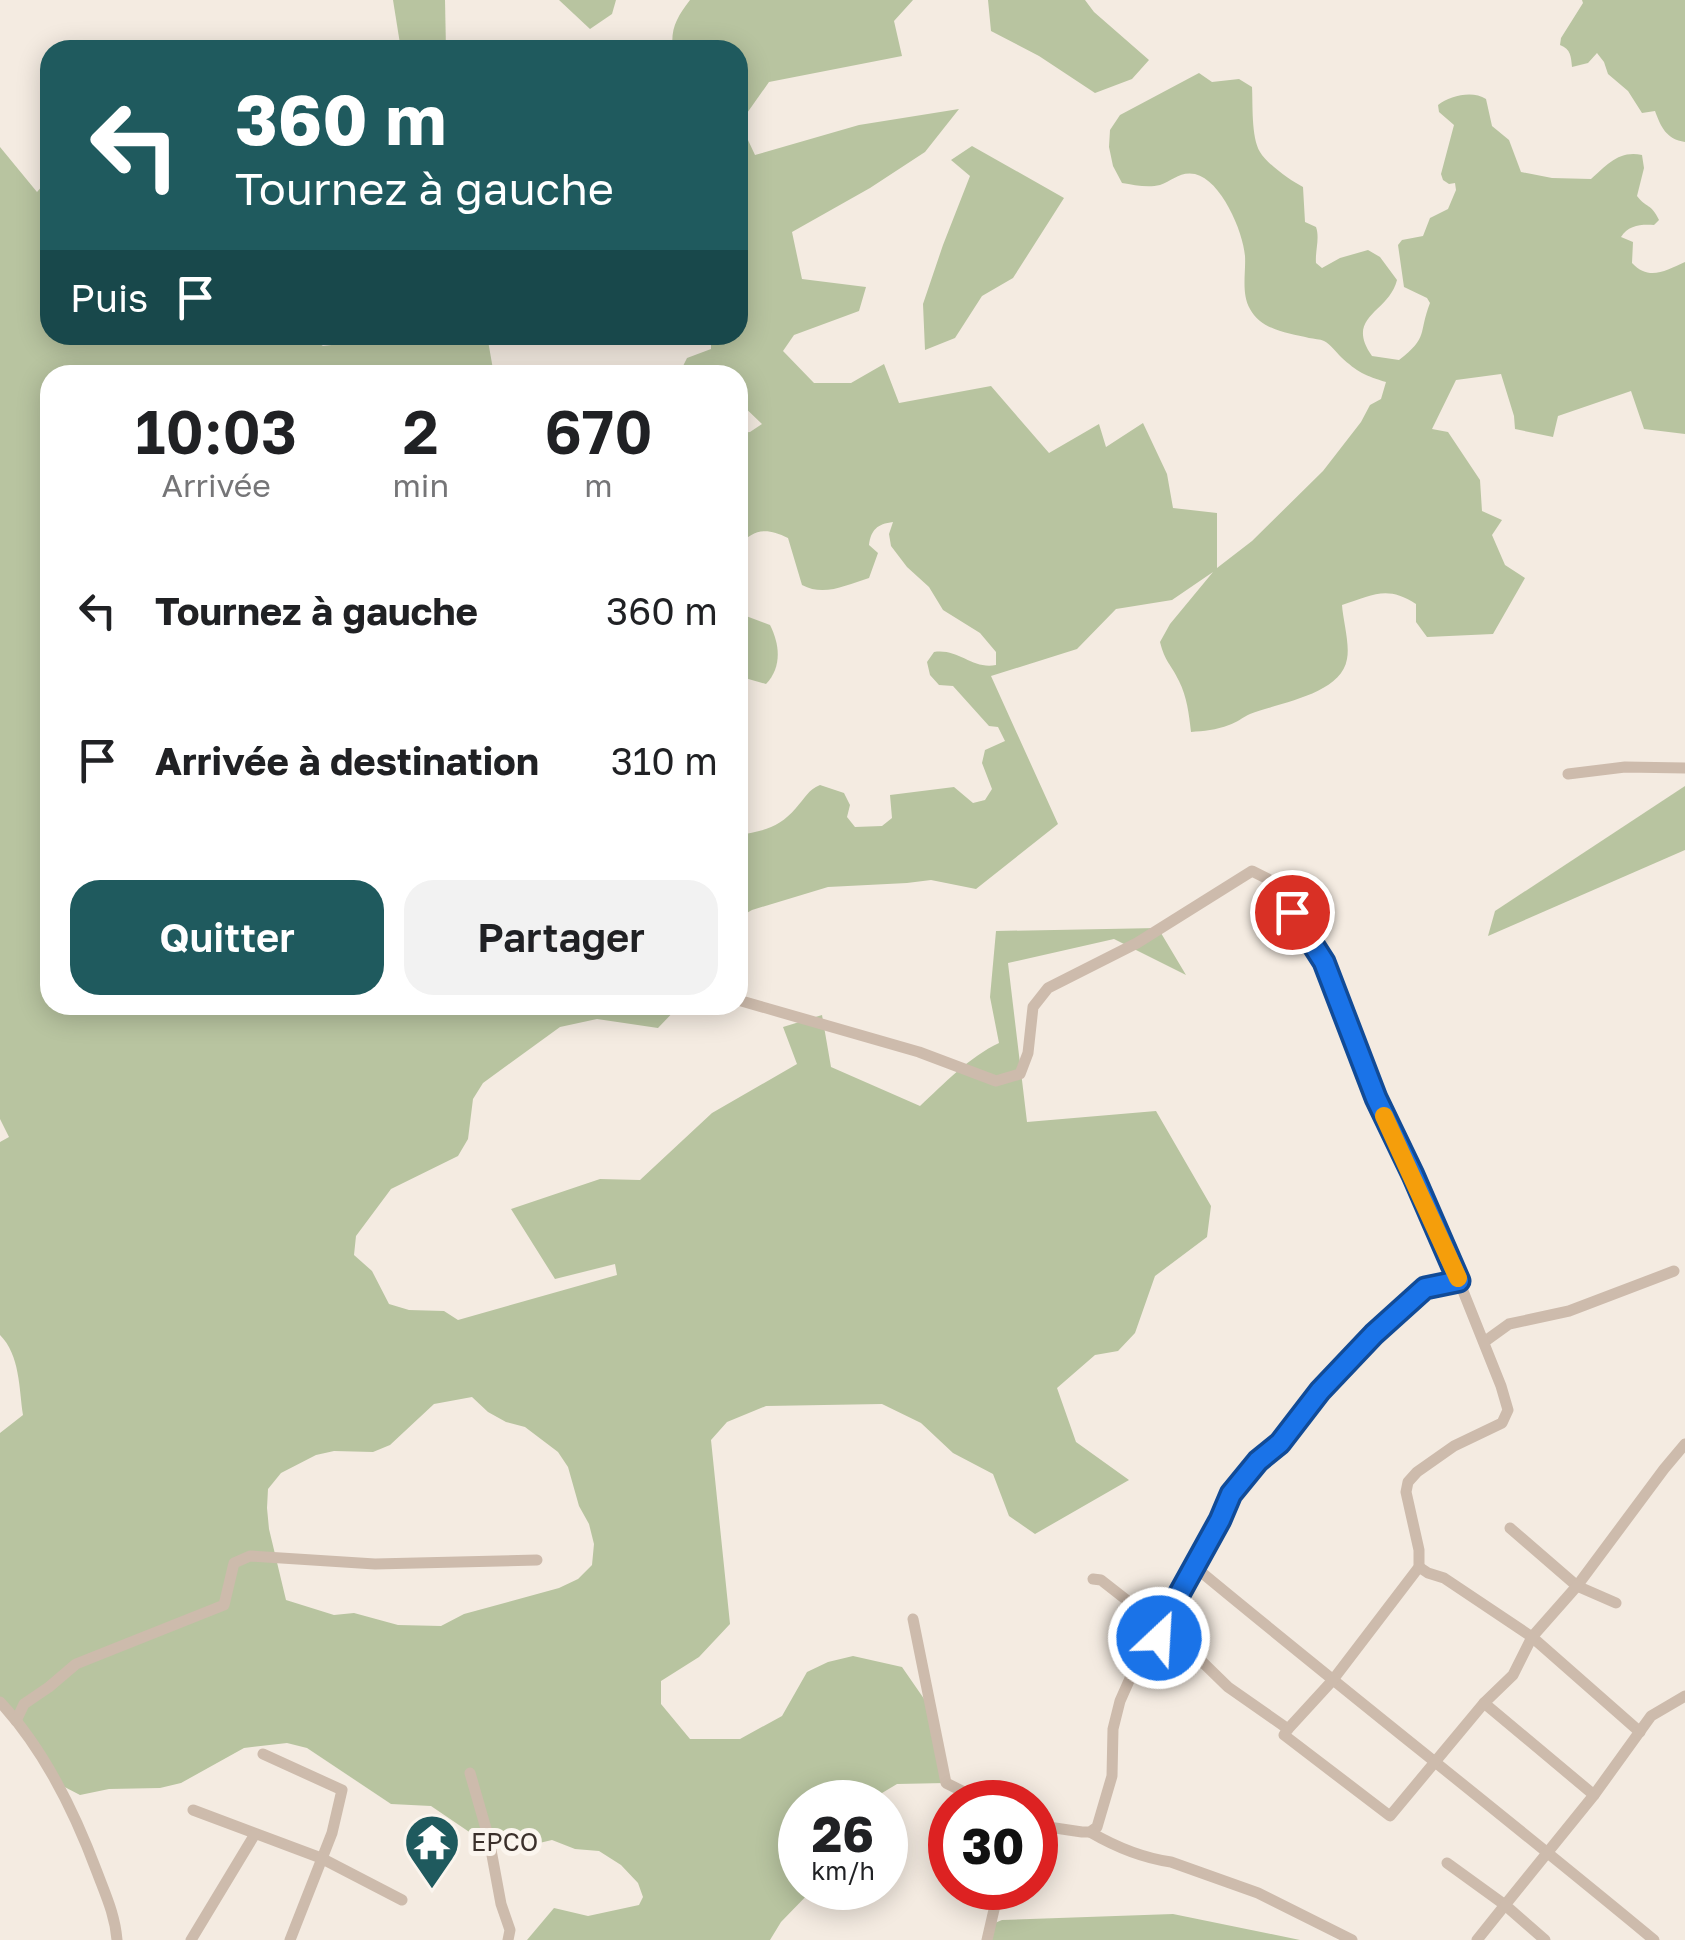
<!DOCTYPE html>
<html lang="fr">
<meta charset="utf-8">
<style>
body{margin:0;font-family:"Golos Text",sans-serif;background:#f2f2f2;color:#202124;height:100vh;display:flex;flex-direction:column;font-size:38px;white-space:nowrap}
*{box-sizing:border-box;margin:0}
p{font-size:32px;color:#757577}
.icon{flex:none;width:55px;height:55px;fill:none;stroke:currentColor;stroke-width:2;stroke-linecap:round;stroke-linejoin:round}
.map{position:relative;flex:1;overflow:hidden}
.side{position:absolute;left:40px;top:365px;width:708px;height:650px;display:flex;flex-direction:column;background:#fff;border-radius:30px;box-shadow:0 5px 25px #0003}
.side>*{flex:none}
.hud{position:absolute;left:40px;top:40px;width:708px;height:305px;border-radius:30px;box-shadow:0 5px 25px #0003;background:#1f5a5e;color:#fff;overflow:hidden}
.speed{position:absolute;left:778px;top:1780px;display:flex;gap:20px;font-size:50px;font-weight:700;text-align:center}
.speed>*{display:grid;place-content:center;width:130px;height:130px;border-radius:50%;background:#fff;box-shadow:0 5px 25px #0003;line-height:1}
.speed small{font-size:25px;font-weight:400}
.speed .limit{border:15px solid #d22;background:#fff;color:#111}
.pin{position:absolute;display:grid;place-items:center;width:85px;height:85px;color:#fff;margin:-42px;border:5px solid #fff;border-radius:50%;box-shadow:0 2px 10px #0007}
.me{position:absolute;width:110px;margin:-55px;rotate:25deg;stroke-linejoin:round;filter:drop-shadow(0 0 8px #0008)}
.turn{display:flex;align-items:center;gap:35px;height:210px;padding:0 30px;font-size:45px}
.turn .icon{width:130px;height:130px;stroke-width:2.5}
.turn b{display:block;font-size:70px;line-height:85px}
.then{display:flex;align-items:center;height:95px;padding:0 30px;background:#0003;gap:20px;font-size:38px}
.eta{display:flex;justify-content:space-evenly;align-items:center;height:170px;text-align:center}
.eta b{font-size:60px;font-weight:600;line-height:70px}
.action{display:flex;gap:20px;margin-top:auto;padding:20px 30px}
.action a{flex:1;height:115px;border-radius:30px;background:#1f5a5e;color:#fff;font-size:40px;font-weight:600;line-height:115px;text-align:center}
.action a+a{background:#f2f2f2;color:#202124}
ul{padding:0;list-style:none}
li{display:flex;align-items:center;gap:30px;height:150px;padding:0 30px}
li div{flex:1}
li b{display:block;font-size:38px}
li em{font-style:normal}
.map>svg:first-child{display:block}
.green{fill:#b8c4a0;fill-rule:evenodd}
.lines{fill:none;stroke-linecap:round;stroke-linejoin:round}
.minor{stroke:#cdbbac;stroke-width:11}
.route-casing{stroke:#114b97;stroke-width:25}
.route{stroke:#1a73e8;stroke-width:18}
.slow{stroke:#f59e0b;stroke-width:18}
.labels{text-anchor:middle;stroke-width:10;stroke-linejoin:round;paint-order:stroke}
.poi-label{font-size:25px;fill:#3b302b;stroke:#fbf5ee;text-anchor:start}
</style>
<div class="map">
<svg width="1685" height="1940" viewBox="0 0 1685 1940">
<rect width="100%" height="100%" fill="#f4ebe1"/>
<g class="green">
<polygon points="393,0 445,0 446,50 401,50"/>
<polygon points="559,0 616,0 612,14 590,29"/>
<path d="M690 0H913L894 21 902 56 769 82 740 123 755 155 859 125 959 109 925 152 870 188 792 232 802 279 866 287 859 311 794 335 783 351 814 383H851L884 364 899 403 991 386 1049 453 1099 424 1106 447 1143 423 1167 474 1173 508 1217 513V568L1252 541 1323 471 1361 422 1370 405 1381 399 1386 382C1366 376 1357 372 1341 357 1336 352 1330 344 1324 341 1320 339 1314 339 1309 338 1288 333 1261 330 1250 309 1241 293 1246 273 1245 256 1243 231 1221 180 1195 174 1180 171 1172 181 1160 185 1148 188 1134 185 1122 183L1113 166 1109 147 1110 130 1120 115 1199 73 1212 82 1239 79 1252 87C1253 104 1251 137 1260 152 1267 164 1291 181 1303 187L1305 222 1316 227C1320 238 1315 251 1316 263L1322 268 1340 258 1368 250 1380 257 1397 280C1389 313 1344 316 1372 356L1399 360C1429 337 1418 334 1430 303L1427 298 1404 287 1398 245 1402 240 1423 236 1430 218 1448 209 1456 190 1455 183 1449 184 1443 180 1441 174 1454 125 1439 112 1438 105C1450 96 1472 90 1486 99L1492 126 1509 140 1521 172 1552 178 1591 179C1607 165 1619 150 1642 155L1644 168 1637 196C1646 208 1651 203 1659 220L1654 225C1642 224 1628 225 1621 237L1633 242 1632 263C1649 281 1665 271 1685 262V434L1644 429 1631 391 1558 416 1553 437 1515 429 1514 416 1501 374 1456 380 1432 429 1448 432 1480 480 1482 511 1502 520 1492 535 1505 565 1525 578 1493 634 1427 637 1416 622V604C1387 585 1373 595 1342 605 1343 620 1350 644 1347 659 1341 695 1277 703 1250 714 1243 717 1236 723 1229 725 1216 730 1204 731 1191 732 1189 714 1187 697 1179 681 1171 664 1165 662 1160 642L1170 624 1213 572 1172 600 1116 609 1077 649 991 676 1058 824 976 889 931 880 907 883 828 887 752 910 738 918V835C763 831 779 828 796 808 805 798 808 790 820 785L844 793 850 805 847 817 855 827 882 826 892 818 890 795 954 787 973 803 985 800 992 789 982 763 985 750 1005 741 998 727 989 726 953 686 939 685 930 675 927 662 934 652C958 648 973 670 996 665V652L980 633 943 610 929 587 907 567 891 546 889 534 893 522C877 524 871 530 869 545L878 553 869 578C846 585 824 597 802 585L788 538C766 527 754 529 738 546V433L750 432 762 424 738 401V375H684L681 370 687 358 711 349V335H738V50H673C670 29 677 17 690 0Z"/>
<polygon points="988,0 1085,0 1094,12 1149,60 1132,79 1095,93 1039,56 991,31"/>
<path d="M1582 0H1685V142C1666 139 1661 127 1655 111L1642 113 1628 91 1608 74 1604 62 1597 53 1588 63 1572 67C1571 57 1571 49 1560 45L1561 38 1583 3Z"/>
<polygon points="972,146 1064,198 1013,278 982,296 955,338 925,350 923,304 943,245 970,176 951,160"/>
<path d="M0 147 37 192 50 177V335H306L323 346 340 344V335H487L494 375H50V1005H680L658 1028 597 1019 560 1027 483 1083 473 1099 468 1139 458 1156 391 1189 356 1236 354 1255 372 1271 389 1304 409 1310 444 1311 458 1320 617 1275 615 1264 555 1279 511 1209 600 1179 640 1180 712 1113 797 1064 783 1027 822 1015 831 1067 920 1106C944 1084 969 1057 999 1043L990 997 996 931 1158 928 1186 975 1114 939 1008 963 1027 1122 1156 1111 1211 1206 1207 1237 1155 1276 1135 1333 1118 1351 1095 1355 1057 1388 1076 1442 1129 1480 1035 1534 1009 1516 993 1474 953 1453 921 1423 882 1404 766 1406 727 1422 711 1440 730 1624 699 1657 661 1681V1704L690 1739H740L782 1716 807 1672 828 1662 853 1656 902 1667 929 1706 946 1783 897 1784 867 1802H800V1888H814L781 1922 770 1940H527L554 1908 588 1916 639 1905 643 1897 638 1883 621 1865 599 1851 575 1849 552 1840 514 1849 484 1842 431 1806 391 1804 307 1748 287 1743 244 1748 181 1783 160 1788 109 1789 80 1795 55 1782 0 1702V1433L23 1415C19 1388 20 1355 0 1335V1142L9 1137 0 1119ZM472 1397 488 1412 506 1422 525 1427 558 1452 568 1467 579 1506 589 1524 594 1544 592 1565 578 1579 559 1588 464 1614 441 1626 398 1625 354 1613 334 1615 286 1600 269 1529 267 1508 268 1489 281 1473 316 1455 334 1451 373 1452 390 1445 434 1404Z"/>
<path d="M738 613 770 625C780 645 782 667 766 684L738 676Z"/>
<polygon points="1685,786 1685,850 1488,936 1495,911"/>
<polygon points="1173,1914 1300,1940 987,1940 990,1925 1002,1920"/>
</g>
<g class="lines">
<g class="minor">
<polyline points="1568,774 1625,767 1685,768"/>
<path d="M738 1000 919 1052 996 1081 1020 1074 1028 1053 1033 1007 1048 988 1137 943 1252 871 1268 879 1324 962 1375 1098 1413 1175 1459 1281 1425 1287 1374 1333 1320 1391 1280 1443 1258 1461 1231 1494 1221 1520 1195 1567C1347 1693 1502 1814 1654 1940"/>
<polyline points="1484,1342 1509,1324 1569,1311 1674,1271"/>
<polyline points="1510,1528 1577,1586 1616,1603"/>
<polyline points="1195,1567 1161,1627 1176,1642 1187,1647 1228,1687 1288,1729 1332,1681 1419,1567 1419,1550 1406,1492 1408,1482 1417,1472 1454,1446 1502,1423 1508,1410 1501,1386 1459,1281"/>
<polyline points="1419,1567 1428,1573 1444,1578 1532,1637 1640,1732"/>
<polyline points="913,1619 946,1783 964,1792 978,1802"/>
<path d="M0 1702C44 1749 75 1813 97 1872 106 1896 115 1915 117 1940"/>
<polyline points="1484,1703 1594,1795"/>
<polyline points="16,1721 24,1704 49,1687 76,1664 224,1605 234,1563 250,1556 375,1564 537,1560"/>
<polyline points="1288,1729 1284,1735 1390,1816 1484,1703 1513,1675 1532,1637 1577,1586 1664,1469 1685,1444"/>
<polyline points="263,1754 342,1790 332,1833 290,1940"/>
<polyline points="470,1773 489,1839 501,1904 510,1930 508,1940"/>
<polyline points="193,1810 321,1858 402,1900"/>
<polyline points="1035,1825 1082,1832 1090,1832 1097,1827 1112,1776 1113,1729 1120,1701 1132,1674 1159,1638 1161,1627 1101,1580 1093,1579"/>
<path d="M1090 1832C1114 1846 1143 1858 1171 1862L1258 1893 1352 1940"/>
<polyline points="1447,1863 1505,1905 1477,1940"/>
<polyline points="191,1940 255,1834"/>
<polyline points="987,1940 999,1888"/>
<polyline points="1545,1940 1505,1905 1594,1795 1651,1716 1685,1696"/>
</g>
</g>
<g class="lines">
<g class="route-casing">
<polyline id="route" points="1159,1638 1161,1627 1220,1520 1231,1494 1258,1461 1280,1443 1320,1391 1374,1334 1425,1288 1459,1281 1413,1175 1376,1098 1324,962 1292,912"/>
</g>
<use href="#route" class="route"/>
<polyline class="slow" points="1384,1116 1458,1278"/>
</g>
<defs>
<g id="temple-pin" transform="scale(2.875)"><path d="M0 17L-7.5 6A9.5 9.5 0 1 1 7.5 6Z" fill="#1f5a5e" stroke="#fbf5ee"/><path d="M0-6L5-2H3V0L6.5 2.5H4V6H1.5V3h-3V6H-4V2.5H-6.5L-3 0V-2H-5Z" fill="#fff"/></g>
</defs>
<g fill-rule="evenodd">
<use href="#temple-pin" x="432" y="1842"/>
</g>
<g class="labels">
<g class="poi-label">
<text x="471" y="1851">EPCO</text>
</g>
</g>
</svg>
<div class="speed"><div>26<small>km/h</small></div><div class="limit">30</div></div>
<div class="pin" style="left:1292px;top:912px;background:#d93025"><svg class="icon" aria-label="arrive" viewBox="0 0 24 24"><path d="M6 21V4h12l-3 4 3 4H6"/></svg></div>
<svg class="me" style="left:1159px;top:1638px" viewBox="-20 -20 40 40"><circle r="17" fill="#1a73e8" stroke="#fff" stroke-width="3"/><path d="M0-11L8 9 0 5-8 9z" fill="#fff"/></svg>
<div class="hud">
<div class="turn"><svg class="icon" aria-label="left" viewBox="0 0 24 24"><path d="M17 20v-9H6M10 6l-5 5 5 5"/></svg><div><b>360 m</b>Tournez à gauche</div></div>
<div class="then">Puis<svg class="icon" aria-label="arrive" viewBox="0 0 24 24"><path d="M6 21V4h12l-3 4 3 4H6"/></svg></div>
</div>
<section class="side">
<div class="eta">
<div><b>10:03</b><p>Arrivée</p></div>
<div><b>2</b><p>min</p></div>
<div><b>670</b><p>m</p></div>
</div>
<ul>
<li><svg class="icon" aria-label="left" viewBox="0 0 24 24"><path d="M17 20v-9H6M10 6l-5 5 5 5"/></svg><div><b>Tournez à gauche</b></div><em>360 m</em></li>
<li><svg class="icon" aria-label="arrive" viewBox="0 0 24 24"><path d="M6 21V4h12l-3 4 3 4H6"/></svg><div><b>Arrivée à destination</b></div><em>310 m</em></li>
</ul>
<div class="action"><a>Quitter</a><a>Partager</a></div>
</section>
</div>
